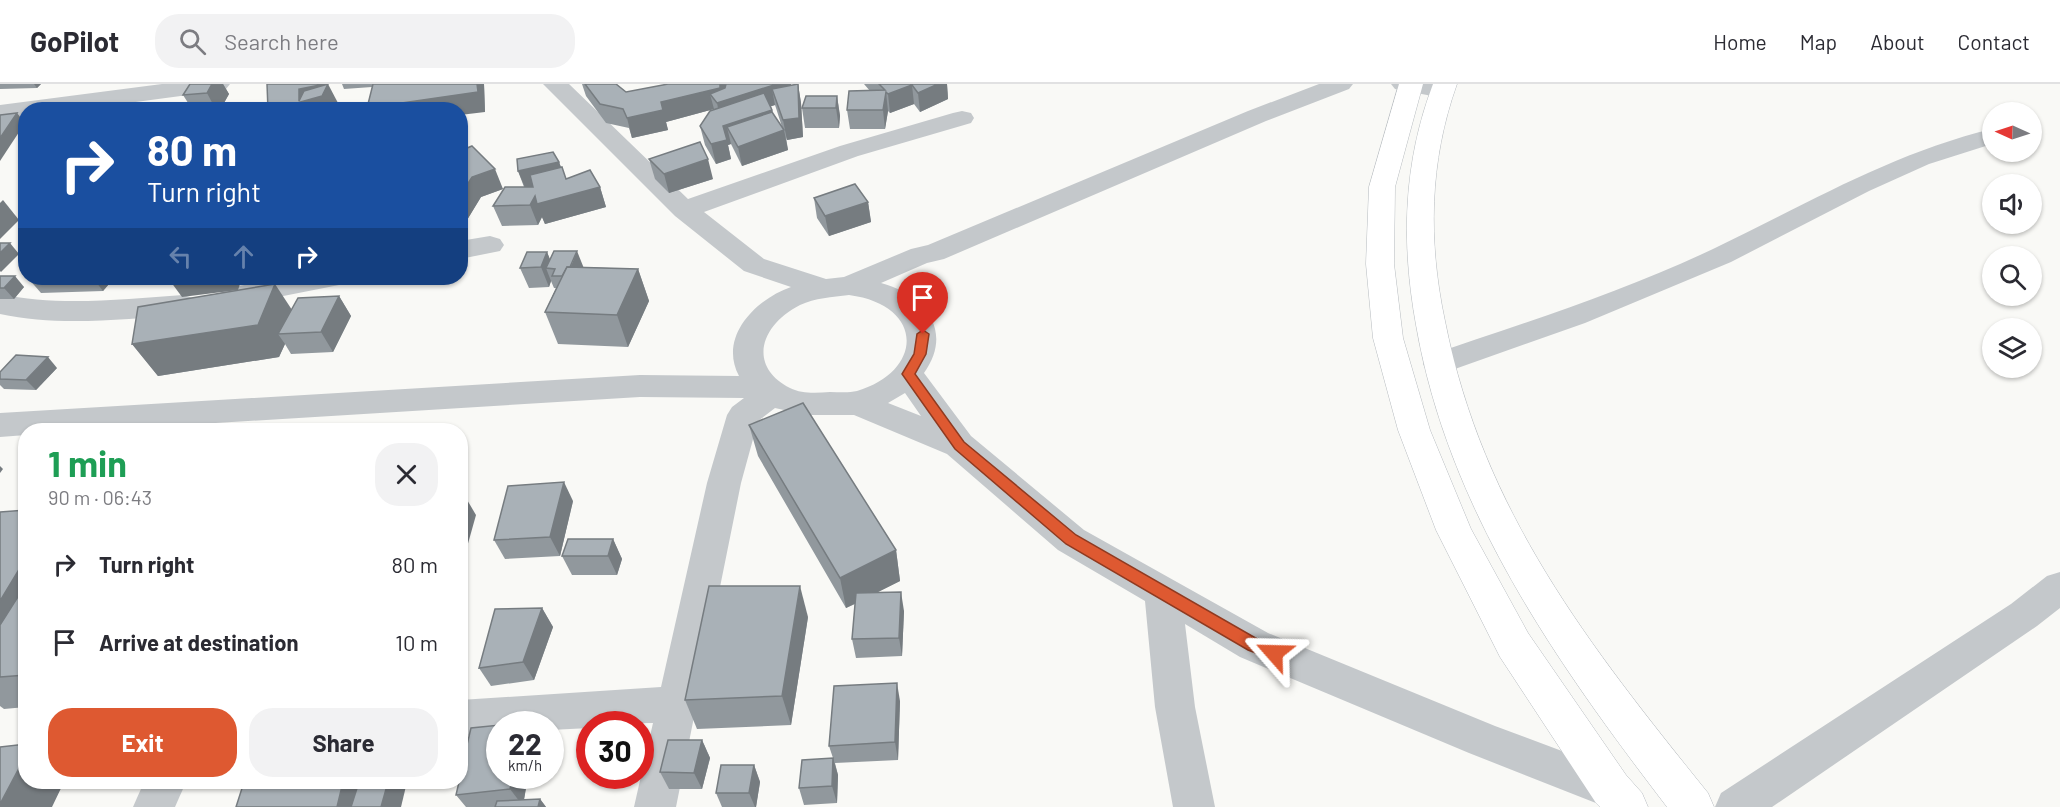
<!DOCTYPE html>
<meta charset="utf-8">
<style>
body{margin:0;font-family:Barlow,sans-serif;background:#f2f2f3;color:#2b2b33;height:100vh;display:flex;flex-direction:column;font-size:22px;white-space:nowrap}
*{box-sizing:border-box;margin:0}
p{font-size:20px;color:#7c7c81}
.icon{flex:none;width:33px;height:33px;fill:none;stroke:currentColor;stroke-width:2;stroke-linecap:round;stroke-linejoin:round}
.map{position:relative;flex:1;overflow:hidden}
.details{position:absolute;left:18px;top:339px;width:450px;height:366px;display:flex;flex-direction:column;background:#fff;border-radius:24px;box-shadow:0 2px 4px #0004}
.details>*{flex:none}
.guide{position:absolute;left:18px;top:18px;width:450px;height:183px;border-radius:24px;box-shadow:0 2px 4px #0004;background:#1a4fa0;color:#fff;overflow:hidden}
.needle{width:39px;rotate:273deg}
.controls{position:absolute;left:1982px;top:18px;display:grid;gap:12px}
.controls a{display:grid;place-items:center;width:60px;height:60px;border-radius:50%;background:#fff;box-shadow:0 2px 4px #0004;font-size:30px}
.speed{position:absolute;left:486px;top:627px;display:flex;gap:12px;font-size:30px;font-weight:700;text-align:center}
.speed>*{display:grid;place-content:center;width:78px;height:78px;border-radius:50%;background:#fff;box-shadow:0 2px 4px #0004;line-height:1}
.speed small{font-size:15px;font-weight:400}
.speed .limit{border:9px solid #d22;background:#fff;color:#111}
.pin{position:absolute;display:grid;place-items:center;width:51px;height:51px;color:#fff;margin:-62px -26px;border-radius:50% 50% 50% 0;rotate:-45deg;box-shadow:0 0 6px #0007}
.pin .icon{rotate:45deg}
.me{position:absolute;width:66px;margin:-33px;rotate:295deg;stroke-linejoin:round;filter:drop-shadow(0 0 4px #0008)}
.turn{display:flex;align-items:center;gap:21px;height:126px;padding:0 30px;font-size:27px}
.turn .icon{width:78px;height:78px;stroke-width:2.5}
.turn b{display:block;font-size:42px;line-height:51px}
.lanes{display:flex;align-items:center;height:57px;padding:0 30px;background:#0003;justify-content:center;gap:30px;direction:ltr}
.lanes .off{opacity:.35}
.round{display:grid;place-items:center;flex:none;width:63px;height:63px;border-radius:24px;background:#f2f2f3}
.head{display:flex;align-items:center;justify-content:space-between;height:102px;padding:0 30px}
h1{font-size:36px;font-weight:700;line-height:45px;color:#1e9e55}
.primary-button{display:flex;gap:12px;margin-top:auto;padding:12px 30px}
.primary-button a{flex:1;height:69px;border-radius:24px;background:#de5931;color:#fff;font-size:24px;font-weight:700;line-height:69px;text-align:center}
.primary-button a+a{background:#f2f2f3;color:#2b2b33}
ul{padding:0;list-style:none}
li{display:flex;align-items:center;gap:18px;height:78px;padding:0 30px}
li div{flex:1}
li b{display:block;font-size:22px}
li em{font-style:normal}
header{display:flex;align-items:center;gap:36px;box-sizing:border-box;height:84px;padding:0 30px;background:#fff;border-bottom:2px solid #e1e1e2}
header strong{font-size:28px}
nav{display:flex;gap:33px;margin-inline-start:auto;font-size:21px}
.search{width:420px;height:54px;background:#f2f2f3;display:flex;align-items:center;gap:15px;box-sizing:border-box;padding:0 21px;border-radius:24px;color:#7c7c81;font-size:22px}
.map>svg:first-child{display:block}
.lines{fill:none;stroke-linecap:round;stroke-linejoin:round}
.secondary-casing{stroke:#b7bcc0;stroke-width:1}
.street{fill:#c4c8cb;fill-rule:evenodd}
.secondary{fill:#fff;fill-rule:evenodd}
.wall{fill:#91989d;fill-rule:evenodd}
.shaded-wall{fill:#767c80}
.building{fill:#a9b1b7;stroke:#767c80;stroke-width:1.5}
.route{fill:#de5931;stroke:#903a20;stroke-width:1.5}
</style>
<header>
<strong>GoPilot</strong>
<div class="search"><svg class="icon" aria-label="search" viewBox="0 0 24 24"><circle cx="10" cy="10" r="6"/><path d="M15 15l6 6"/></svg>Search here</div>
<nav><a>Home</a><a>Map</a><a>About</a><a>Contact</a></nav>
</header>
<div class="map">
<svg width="2060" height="723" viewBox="0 0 2060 723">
<rect width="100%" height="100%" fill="#f9f9f6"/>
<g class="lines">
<g class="secondary-casing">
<g id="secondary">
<polygon points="1399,0 1423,0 1395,103 1394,180 1403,254 1430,346 1471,445 1528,549 1626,691 1642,709 1648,723 1600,723 1596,719 1500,573 1436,446 1398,346 1373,254 1366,180 1369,103"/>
<path d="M1433 0H1457C1429 78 1428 157 1445 237 1483 428 1589 561 1708 709L1714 723H1667C1556 578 1448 425 1416 241 1401 158 1403 79 1433 0Z"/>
</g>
</g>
<g class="street">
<polygon points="162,0 230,0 226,5 218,7 76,26 26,26 26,32 0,35 0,21"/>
<path d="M543 0H569L688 115 840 62 953 29 962 27 971 29 974 34 971 39 858 72 704 128 764 175 826 195 844 193 911 165 928 161 1248 27 1319 0H1353L1349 5 1266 37 944 175 927 179 881 199C925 211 954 247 924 289L971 352 1084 446 1268 549 1495 642 1626 691 1632 705 1626 719 1616 723H1606L1469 669 1240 573 1185 540 1195 623 1215 723H1173L1155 623 1145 517 1058 466 947 370 854 331H806L775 324 758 337 741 399 697 617 699 620 695 628 676 723H634L653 639 590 640V644L550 646V640H500V650L460 652V616L661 603 707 399 727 331 732 323 744 314 640 313 103 346H26V351L0 353V329L640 291 739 292C718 253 756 215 791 203L744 187 675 132ZM849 211C925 221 924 287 857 307 849 309 839 308 830 308 816 309 802 310 790 304 746 281 762 240 800 221 815 214 832 213 849 211ZM905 309 921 332 888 319Z"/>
<polygon points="1391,0 1444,0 1451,2 1455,7 1451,12 1443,14 1395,5"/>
<path d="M1992 45V60L1929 80 1869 107 1731 178 1585 239 1438 291 1427 288 1423 280 1427 272C1522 240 1622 208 1713 165 1805 121 1892 69 1992 45Z"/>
<polygon points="490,152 500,155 504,161 500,167 460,175 460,157"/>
<polygon points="282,194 343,194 339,201 329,203 233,222 223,219 218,212 223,205"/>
<path d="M0 210C59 223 123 215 183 211L193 214 198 221 193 228 183 231C123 235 59 243 0 230Z"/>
<polygon points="2060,488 2060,524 2037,542 1772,723 1715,723 1721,709 2011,520 2047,492"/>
<polygon points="144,698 186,698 175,723 133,723"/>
</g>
<use href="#secondary" class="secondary"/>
</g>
<g class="wall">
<polygon points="0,0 41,0 37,4 0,5"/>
<polygon points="190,0 223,0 229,10 220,26 183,26 192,25 183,11"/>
<polygon points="342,0 484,0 485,28 372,3 344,5"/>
<path d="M582 0H616L626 8 791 0V1L798 0 801 19 803 53 787 56 786 53 788 66 742 82 731 60 728 61 731 75 716 80 705 61 700 42 714 25 666 38 668 46 632 54 629 44 606 39 586 12ZM775 21 776 24 782 43 773 30 771 22Z"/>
<polygon points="864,0 947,0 948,15 920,28 914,20 890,29 888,27 885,45 850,45 847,26 870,7"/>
<polygon points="837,12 840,32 839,44 805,44 802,24"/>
<polygon points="460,67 503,105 481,113 467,136 460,136"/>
<polygon points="649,75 713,95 669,109 655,95"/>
<polygon points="559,78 566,95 600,103 606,123 545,140 542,133 538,141 502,142 493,122 524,103 518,87"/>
<polygon points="814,114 868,118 871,138 829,152 817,134"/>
<polygon points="547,168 550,176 583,183 638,185 649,217 628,263 558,260 545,228 556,204 554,204 551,197 549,203 529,204 520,184"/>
<polygon points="0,192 24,203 14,215 0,215"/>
<polygon points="28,194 114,194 103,207 41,209"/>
<polygon points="339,212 351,232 333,268 291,270 285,260 279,273 158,292 132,260 292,225"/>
<polygon points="57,284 36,306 4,305 0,301 0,295"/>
<polygon points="749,341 896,466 900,497 876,509 904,527 902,572 856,574 852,555 855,520 846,524 758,372"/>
<polygon points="573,417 560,472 505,475 494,456"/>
<polygon points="26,426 26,623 4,625 0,622 0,428"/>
<polygon points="613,455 622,475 617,491 572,491 562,472"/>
<polygon points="542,524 553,543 534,596 491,602 479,584"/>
<polygon points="808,533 791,641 697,645 685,616"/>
<polygon points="900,617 898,676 835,679 838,691 837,719 804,721 799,704 833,674 829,662"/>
<polygon points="702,656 710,674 702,705 669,705 660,688"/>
<polygon points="754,681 760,698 756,723 722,723 716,709"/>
<polygon points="528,692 524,715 540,715 546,723 466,723 456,711"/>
</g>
<g class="shaded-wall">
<polygon points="34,0 41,0 37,4"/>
<polygon points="212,0 223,0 229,10 220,26 216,26 207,9"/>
<polygon points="320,0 328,0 338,19 335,26 272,26 299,5"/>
<polygon points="477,0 484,0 485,28 460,31 460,26 368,26 367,24"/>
<polygon points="720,0 791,0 794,15 772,5 775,21 721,39 717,19 710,10 714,25 666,38 668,46 632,54 627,34 661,18"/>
<polygon points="798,0 801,19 803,53 787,56 783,36"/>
<polygon points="938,0 947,0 948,15 920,28 918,9"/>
<polygon points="912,1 914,20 890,29 888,10"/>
<polygon points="886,8 888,27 885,45 883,26"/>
<polygon points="837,12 840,32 839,44 836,24"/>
<polygon points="342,20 344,26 337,26"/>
<polygon points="772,26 776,45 727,43 731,60 728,61 731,75 716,80 711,60 723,42"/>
<polygon points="17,29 25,39 0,77 0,54"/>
<polygon points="784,46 788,66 742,82 738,63"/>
<polygon points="708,75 713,95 669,109 664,90"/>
<polygon points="559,78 566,98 526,106 518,87"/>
<polygon points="495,85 503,105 481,113 467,136 460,122 460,112 472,93"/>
<polygon points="600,103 606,123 545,140 542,133 538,141 530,121 535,112"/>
<polygon points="3,116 19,136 0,155 0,119"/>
<polygon points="868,118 871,138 829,152 825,132"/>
<polygon points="10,159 19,170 1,188 0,187 0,169"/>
<polygon points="577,167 585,187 567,192"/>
<polygon points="547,168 554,185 546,184 551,197 549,203 541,183"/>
<polygon points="638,185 649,217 628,263 617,231"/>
<polygon points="15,192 24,203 14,215 4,204"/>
<polygon points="93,194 114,194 103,207"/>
<polygon points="168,194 242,194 238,206 182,213"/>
<polygon points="275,200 296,232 278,250 285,260 279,273 158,292 132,260"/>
<polygon points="339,212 351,232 333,268 321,248"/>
<polygon points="48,273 57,284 36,306 26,296"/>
<polygon points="0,382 3,385 0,389"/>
<polygon points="564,398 573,417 560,472 550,453"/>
<polygon points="460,404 476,431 460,488"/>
<polygon points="613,455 622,475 617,491 608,472"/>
<polygon points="896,466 900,497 846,524 840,494"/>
<polygon points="26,474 26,530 0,574 0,517"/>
<polygon points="800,502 808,533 791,641 782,612"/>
<polygon points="901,508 904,527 902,572 899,554"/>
<polygon points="542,524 553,543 534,596 523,578"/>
<polygon points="897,599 900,617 898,676 895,658"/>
<polygon points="702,656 710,674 702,705 694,689"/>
<polygon points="26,671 26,698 64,698 52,723 0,723 0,720"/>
<polygon points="833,674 838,691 837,719 832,702"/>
<polygon points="754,681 760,698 756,723 755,723 749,709"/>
<polygon points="513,692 528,692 523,722 510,705"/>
<polygon points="343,698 364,698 358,723 337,723"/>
<polygon points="388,698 407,698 401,723 381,723"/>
<polygon points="540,715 546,723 538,723"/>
</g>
<g class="building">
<polygon points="190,0 212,0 207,9 183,11"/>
<polygon points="267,0 320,0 320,1 299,5 299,17 304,7 328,0 322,12 272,26 268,26"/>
<polygon points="373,0 477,0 478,8 367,24"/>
<polygon points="585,0 616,0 626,8 668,0 720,0 720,4 661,18 663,26 627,34 623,25 600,20"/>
<polygon points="726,0 777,0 717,19 710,10 725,4"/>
<polygon points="798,0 799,34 783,36 772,5"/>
<polygon points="879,0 938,0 918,9 912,1 888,10 886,8 883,26 847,26 849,7 885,6"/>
<polygon points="764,9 772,26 723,42 727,56 711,60 700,42 710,27"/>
<polygon points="806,12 837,12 836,24 802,24"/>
<polygon points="328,20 342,20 337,26 322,26"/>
<polygon points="359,24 358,26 343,26 343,25"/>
<polygon points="772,28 784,46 738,63 727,43"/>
<polygon points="17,29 0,54 0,31"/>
<polygon points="700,58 708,75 664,90 649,75"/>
<polygon points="472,62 495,85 472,93 460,112 460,67"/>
<polygon points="553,68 559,78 518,87 517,75"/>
<polygon points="562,83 566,95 590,86 600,103 537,120 535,112 530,121 493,122 505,103 533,103 530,91"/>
<polygon points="855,100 868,118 825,132 814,114"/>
<polygon points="0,159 10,159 0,169"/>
<polygon points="554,167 577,167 570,183 567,183 562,192 552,192 555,185 546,184"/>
<polygon points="527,168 547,168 541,183 520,184"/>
<polygon points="567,183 638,185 617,231 545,228"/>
<polygon points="0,192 15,192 4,204 0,204"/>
<polygon points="275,200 258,241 132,260 138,223"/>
<polygon points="339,212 321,248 278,250 298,214"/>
<polygon points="16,271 48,273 26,296 0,295 0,288"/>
<polygon points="803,319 896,466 840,494 749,341"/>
<polygon points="564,398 550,453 494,456 508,402"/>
<polygon points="26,426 26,474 0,517 0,428"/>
<polygon points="568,455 613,455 608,472 562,472"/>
<polygon points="26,500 26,591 0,593 0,541"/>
<polygon points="709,502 800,502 782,612 685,616"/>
<polygon points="901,508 899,554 852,555 856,509"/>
<polygon points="542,524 523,578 479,584 495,525"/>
<polygon points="897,599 895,658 829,662 834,602"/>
<polygon points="523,639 523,640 508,640"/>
<polygon points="500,641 500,692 513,692 510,705 456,711 459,698 460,698 460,690 471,644"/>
<polygon points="668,656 702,656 694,689 660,688"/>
<polygon points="26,660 26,671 0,720 0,663"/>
<polygon points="833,674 832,702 799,704 802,676"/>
<polygon points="721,681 754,681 749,709 716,709"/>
<polygon points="244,698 343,698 337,723 236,723"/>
<polygon points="359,698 388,698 381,723 351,723"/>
<polygon points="540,715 538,723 495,723 497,717"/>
</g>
<polygon class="route" points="923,246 929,250 926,270 915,290 964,358 1076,451 1259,556 1280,565 1282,569 1280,574 1274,576 1248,566 1066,460 955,365 902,290 914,270 917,250"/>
</svg>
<div class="controls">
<a><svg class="needle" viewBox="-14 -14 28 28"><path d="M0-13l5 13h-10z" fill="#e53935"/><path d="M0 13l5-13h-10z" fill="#7c7c81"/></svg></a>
<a><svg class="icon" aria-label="sound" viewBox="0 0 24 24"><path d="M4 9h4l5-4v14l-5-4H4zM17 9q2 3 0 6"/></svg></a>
<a><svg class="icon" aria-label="search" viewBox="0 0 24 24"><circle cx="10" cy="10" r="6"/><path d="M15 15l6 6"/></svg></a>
<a><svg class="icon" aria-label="layers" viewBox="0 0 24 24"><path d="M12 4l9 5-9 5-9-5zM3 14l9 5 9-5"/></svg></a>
</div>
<div class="speed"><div>22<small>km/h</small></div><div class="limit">30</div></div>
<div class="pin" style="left:923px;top:250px;background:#d93025"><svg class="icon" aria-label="arrive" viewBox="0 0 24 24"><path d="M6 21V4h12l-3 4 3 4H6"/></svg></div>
<svg class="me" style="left:1274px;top:569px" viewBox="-20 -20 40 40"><path d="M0-17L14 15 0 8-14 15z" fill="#de5931" stroke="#fff" stroke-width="4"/></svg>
<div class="guide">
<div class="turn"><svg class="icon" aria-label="right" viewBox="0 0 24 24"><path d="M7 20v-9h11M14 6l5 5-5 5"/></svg><div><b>80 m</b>Turn right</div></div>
<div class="lanes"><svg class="icon off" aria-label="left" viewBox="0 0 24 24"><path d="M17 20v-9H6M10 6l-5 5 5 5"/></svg><svg class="icon off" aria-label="ahead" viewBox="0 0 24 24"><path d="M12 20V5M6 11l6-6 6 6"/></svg><svg class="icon" aria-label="right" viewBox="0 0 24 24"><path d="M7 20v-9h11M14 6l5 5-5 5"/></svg></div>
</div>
<section class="details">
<div class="head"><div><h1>1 min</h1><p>90 m · 06:43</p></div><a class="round"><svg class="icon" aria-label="close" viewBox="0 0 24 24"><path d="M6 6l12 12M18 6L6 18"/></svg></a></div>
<ul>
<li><svg class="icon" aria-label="right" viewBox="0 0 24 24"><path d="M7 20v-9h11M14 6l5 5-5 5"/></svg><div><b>Turn right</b></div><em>80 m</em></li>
<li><svg class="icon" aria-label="arrive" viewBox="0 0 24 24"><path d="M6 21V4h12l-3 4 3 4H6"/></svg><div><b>Arrive at destination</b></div><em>10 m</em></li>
</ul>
<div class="primary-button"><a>Exit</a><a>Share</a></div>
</section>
</div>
